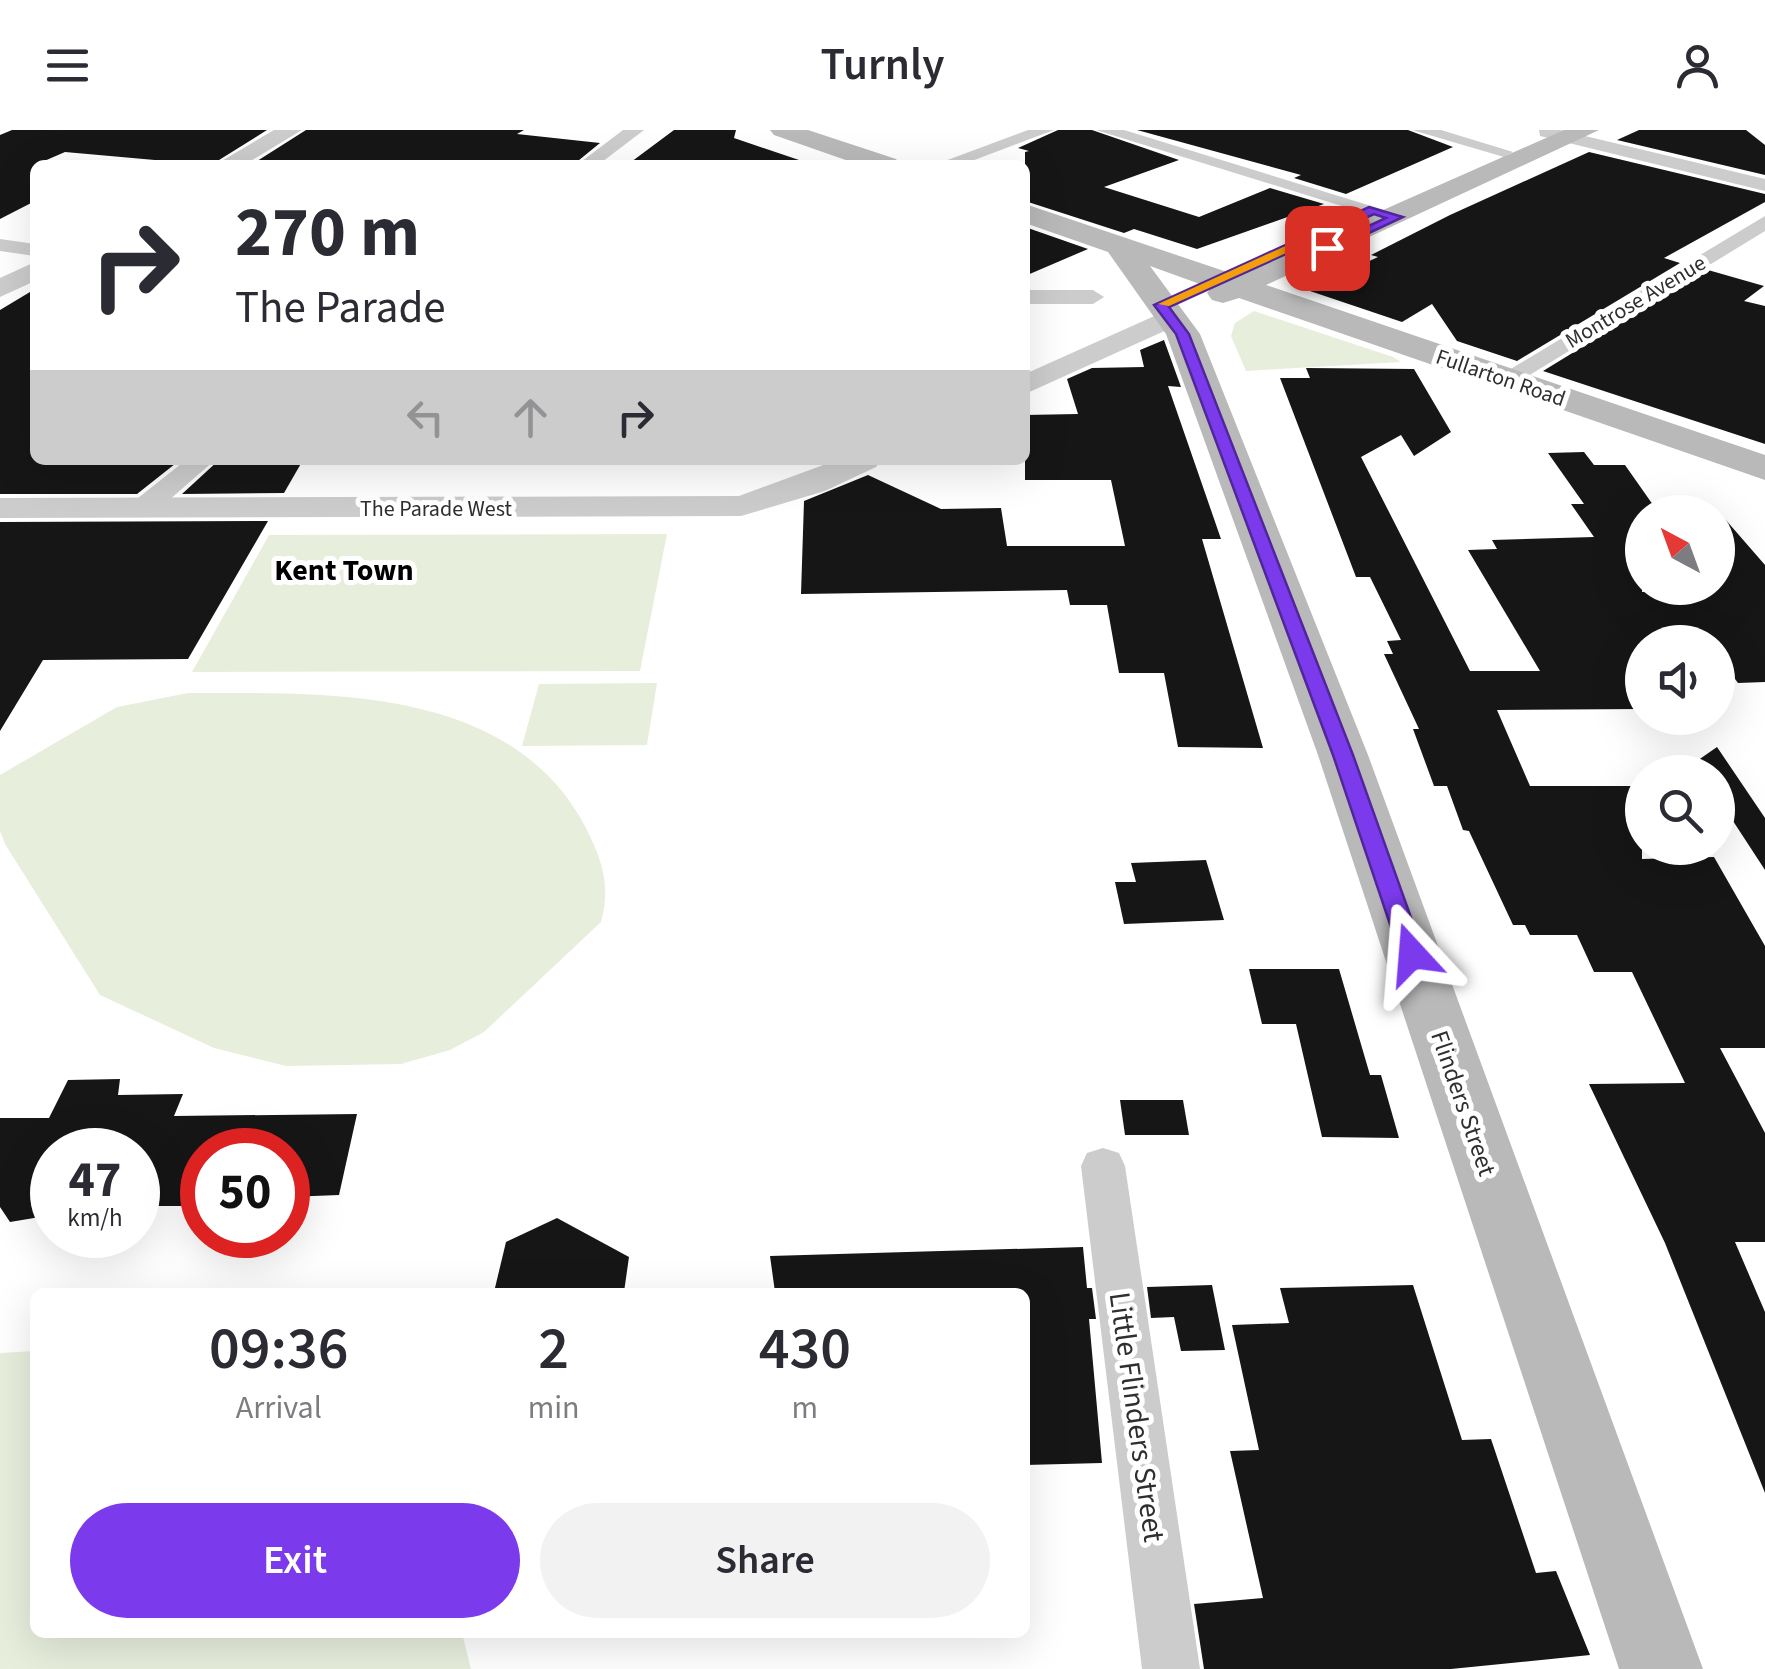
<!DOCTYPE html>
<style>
body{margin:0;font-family:"Source Sans 3",sans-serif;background:#f2f2f3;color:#2b2b33;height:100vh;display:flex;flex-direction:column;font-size:38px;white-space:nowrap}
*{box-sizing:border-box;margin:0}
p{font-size:32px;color:#7c7c81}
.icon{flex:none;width:55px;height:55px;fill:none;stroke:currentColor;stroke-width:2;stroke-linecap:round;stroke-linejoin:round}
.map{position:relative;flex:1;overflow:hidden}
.sheet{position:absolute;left:30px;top:1158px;width:1000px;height:350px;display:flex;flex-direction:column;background:#fff;border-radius:15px;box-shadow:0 10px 40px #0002}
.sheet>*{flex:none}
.top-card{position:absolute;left:30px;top:30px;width:1000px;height:305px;border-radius:15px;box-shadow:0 10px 40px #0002;background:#fff;color:#2b2b33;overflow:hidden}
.needle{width:65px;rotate:319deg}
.controls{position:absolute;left:1625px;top:365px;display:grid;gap:20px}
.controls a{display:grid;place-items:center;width:110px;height:110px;border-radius:50%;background:#fff;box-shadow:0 10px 40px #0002;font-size:50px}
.speed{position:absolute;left:30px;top:998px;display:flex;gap:20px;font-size:50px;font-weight:700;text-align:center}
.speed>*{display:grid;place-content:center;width:130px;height:130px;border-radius:50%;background:#fff;box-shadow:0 10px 40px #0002;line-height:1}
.speed small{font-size:25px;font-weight:400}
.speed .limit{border:15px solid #d22;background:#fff;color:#111}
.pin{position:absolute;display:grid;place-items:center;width:85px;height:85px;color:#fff;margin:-42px;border-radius:20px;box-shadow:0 5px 15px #0006}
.me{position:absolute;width:110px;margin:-55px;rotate:341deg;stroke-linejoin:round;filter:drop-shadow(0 0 8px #0008)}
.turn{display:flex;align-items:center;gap:35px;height:210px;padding:0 40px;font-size:45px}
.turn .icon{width:130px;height:130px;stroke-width:2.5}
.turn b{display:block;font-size:70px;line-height:85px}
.lanes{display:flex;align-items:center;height:95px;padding:0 40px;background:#0003;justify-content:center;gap:50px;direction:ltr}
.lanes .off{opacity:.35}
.eta{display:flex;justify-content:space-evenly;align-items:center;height:170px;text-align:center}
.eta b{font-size:60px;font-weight:600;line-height:70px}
.cta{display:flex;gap:20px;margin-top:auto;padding:20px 40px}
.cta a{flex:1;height:115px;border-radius:60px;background:#7c3aed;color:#fff;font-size:40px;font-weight:600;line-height:115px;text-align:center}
.cta a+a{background:#f2f2f3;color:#2b2b33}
header{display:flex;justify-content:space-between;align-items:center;height:130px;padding:0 40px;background:#fff;font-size:45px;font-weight:600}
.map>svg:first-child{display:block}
.green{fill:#e7eedc}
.building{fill:#161616}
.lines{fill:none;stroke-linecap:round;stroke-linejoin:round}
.minor{fill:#ccc;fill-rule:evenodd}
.tertiary{fill:#ccc;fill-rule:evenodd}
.secondary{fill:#b9b9b9;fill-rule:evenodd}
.route{fill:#7c3aed;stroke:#51269a;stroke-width:2.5}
.slow{fill:#f59e0b}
.labels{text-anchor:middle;stroke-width:10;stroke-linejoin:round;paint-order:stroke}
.far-street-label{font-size:22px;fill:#2f2f2f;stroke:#fff}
.street-label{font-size:25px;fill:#2f2f2f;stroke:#fff}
.far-district-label{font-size:30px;font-weight:bold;fill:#000;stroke:#fff}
.near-street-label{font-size:30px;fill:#2f2f2f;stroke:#fff}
</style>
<header><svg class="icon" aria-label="menu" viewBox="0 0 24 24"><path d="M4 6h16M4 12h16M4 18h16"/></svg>Turnly<svg class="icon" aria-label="person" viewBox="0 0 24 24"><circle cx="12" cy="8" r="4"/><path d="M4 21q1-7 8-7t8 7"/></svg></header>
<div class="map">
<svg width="1765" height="1539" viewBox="0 0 1765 1539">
<rect width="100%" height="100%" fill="#fff"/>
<g class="green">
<polygon points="1254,181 1393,227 1401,232 1246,241 1231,206 1235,193"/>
<polygon points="667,404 640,541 192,542 269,405"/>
<polygon points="657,553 647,615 522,616 539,554"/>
<path d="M188 563C326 563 511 554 586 698 602 730 611 756 601 792L484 902 450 920 401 934 286 936 214 918 100 865 5 714 0 701V645L117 577Z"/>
<polygon points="35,1221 35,1502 462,1503 471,1539 0,1539 0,1223"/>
</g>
<g class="building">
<polygon points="12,0 267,0 211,35 65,22 35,35 35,71 0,89 0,5"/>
<polygon points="306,0 524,0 517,4 600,13 573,35 251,35"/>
<polygon points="674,0 736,0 734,8 799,30 798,35 627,35"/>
<polygon points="1058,0 1092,0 1179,30 1104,57 1199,87 1270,58 1324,74 1197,119 1134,99 1124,103 1025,71 1025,22 1029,21 1018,18"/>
<polygon points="1137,0 1408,0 1453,17 1346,64 1294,48 1301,45"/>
<polygon points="1639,0 1746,0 1765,15 1765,45 1617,10"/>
<polygon points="1589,22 1765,64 1765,72 1664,128 1680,133 1517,231 1457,211 1432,174 1402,192 1307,160 1378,127 1371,125 1450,85"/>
<polygon points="1025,97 1088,119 1025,146"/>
<polygon points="1708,140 1764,156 1744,171 1765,176 1765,314 1543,241"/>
<polygon points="35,159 35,330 180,330 137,364 0,364 0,180"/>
<polygon points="1164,210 1181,257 1168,256 1221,409 1202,409 1263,618 1178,617 1164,543 1119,543 1107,475 1070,475 1067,460 801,464 804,371 868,345 941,379 1001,378 1007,416 1125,416 1111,350 1025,350 1025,285 1078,284 1067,249 1092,238 1144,237 1140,220"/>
<polygon points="1306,238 1414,239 1451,302 1414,326 1401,305 1361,327 1470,541 1540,541 1468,420 1497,419 1492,410 1594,407 1571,374 1584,374 1548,323 1584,322 1594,335 1625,335 1658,382 1642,382 1642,462 1718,459 1718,381 1765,435 1765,552 1738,553 1718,526 1718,512 1642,512 1642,579 1497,580 1530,656 1642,656 1642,729 1714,727 1765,816 1765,918 1720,918 1765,1003 1765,1112 1735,1112 1765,1182 1765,1363 1665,1113 1589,954 1685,953 1632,842 1594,842 1577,805 1530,805 1525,795 1513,795 1469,701 1463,700 1447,656 1434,656 1413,599 1419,599 1384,524 1393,524 1387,511 1401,510 1370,447 1356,447 1280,248 1310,248"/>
<polygon points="219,330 303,330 284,363 182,364"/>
<polygon points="268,391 188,529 43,530 0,601 0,392"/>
<polygon points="1717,617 1765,688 1765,740 1718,668 1718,642 1701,642 1694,633"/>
<polygon points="1206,730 1224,790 1124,794 1115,752 1136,752 1131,733"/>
<polygon points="1249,839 1339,839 1370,945 1381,945 1399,1008 1322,1007 1296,894 1262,894"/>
<polygon points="120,949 118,965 183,964 174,986 357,984 339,1065 288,1067 288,1020 202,1020 202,1076 138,1076 138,1020 52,1020 52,1075 46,1086 10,1092 0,1077 0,988 49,988 68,950"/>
<polygon points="1120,970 1183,970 1189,1005 1125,1005"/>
<polygon points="557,1088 629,1127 624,1162 494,1162 506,1112"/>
<polygon points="1083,1117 1087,1158 1092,1158 1096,1189 1089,1189 1102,1333 1025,1335 1025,1162 775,1162 770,1126"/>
<polygon points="1212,1155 1225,1220 1181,1221 1174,1187 1151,1188 1147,1157"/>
<polygon points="1413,1155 1462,1310 1491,1309 1536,1443 1556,1441 1590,1525 1451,1539 1204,1539 1194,1474 1263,1468 1230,1321 1259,1320 1232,1195 1289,1193 1280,1158"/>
</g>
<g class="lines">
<g class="minor">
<polygon points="623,0 644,0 598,35 577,35"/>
<polygon points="1028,0 1054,0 961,35 934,35"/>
<polygon points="1096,0 1124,0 1407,87 1390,91"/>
<polygon points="1412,0 1441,0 1513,22 1504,27"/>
<polygon points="1539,0 1560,0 1765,49 1765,61 1540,6"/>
<polygon points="1765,86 1765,101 1515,254 1497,254 1494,249"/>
<polygon points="0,109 35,114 35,126 0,121"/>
<polygon points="1025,160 1093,160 1104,167 1093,174 1025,174"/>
<polygon points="186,330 215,330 153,384 133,384 129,378 133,372"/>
<polygon points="1103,1018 1119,1023 1125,1036 1200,1539 1142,1539 1081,1036 1087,1023"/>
</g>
<g class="tertiary">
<polygon points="274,0 302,0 244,35 215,35"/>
<polygon points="35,132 35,151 0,167 0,148"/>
<polygon points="1170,179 1184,188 1180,194 1025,264 1025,244"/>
<polygon points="837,330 881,330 876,337 825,361 741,386 0,388 0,368 739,366"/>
</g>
<g class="secondary">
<polygon points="770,0 808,0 896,29 900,35 860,35 774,5"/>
<polygon points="1564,0 1599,0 1266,155 1765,325 1765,350 1239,168 1223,173 1212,170 1207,163 1211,158 1150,136 1200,204 1368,625 1703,1539 1619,1539 1318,625 1166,204 1108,122 1025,93 1025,74 1236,145"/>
</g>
</g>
<polygon class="route" points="1369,77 1403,87 1331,121 1321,118 1386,88 1374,84 1169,177 1189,204 1353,625 1424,824 1412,832 1400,824 1333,625 1176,204 1154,175"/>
<polygon class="slow" points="1353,85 1357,91 1169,176 1158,174"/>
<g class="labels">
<g class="far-street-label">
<text transform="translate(1635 171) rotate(-31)" y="8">Montrose Avenue</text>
<text transform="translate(1501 247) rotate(19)" y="8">Fullarton Road</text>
<text x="436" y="386">The Parade West</text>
</g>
<g class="street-label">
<text transform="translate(1464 973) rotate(71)" y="9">Flinders Street</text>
</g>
<g class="far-district-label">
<text x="344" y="450">Kent Town</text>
</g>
<g class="near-street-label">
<text transform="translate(1137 1287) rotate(82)" y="10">Little Flinders Street</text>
</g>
</g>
</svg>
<div class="controls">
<a><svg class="needle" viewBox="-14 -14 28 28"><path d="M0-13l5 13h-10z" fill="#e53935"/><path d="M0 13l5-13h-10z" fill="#7c7c81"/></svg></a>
<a><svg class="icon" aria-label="sound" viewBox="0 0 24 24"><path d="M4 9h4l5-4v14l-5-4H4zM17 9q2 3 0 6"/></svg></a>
<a><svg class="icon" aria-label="search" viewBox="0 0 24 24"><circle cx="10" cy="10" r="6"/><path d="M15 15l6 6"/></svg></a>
</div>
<div class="speed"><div>47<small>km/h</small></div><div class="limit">50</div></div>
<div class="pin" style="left:1327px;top:118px;background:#d93025"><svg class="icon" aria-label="arrive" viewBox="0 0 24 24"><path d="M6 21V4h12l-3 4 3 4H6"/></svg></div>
<svg class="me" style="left:1412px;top:824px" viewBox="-20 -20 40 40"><path d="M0-17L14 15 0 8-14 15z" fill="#7c3aed" stroke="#fff" stroke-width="4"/></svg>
<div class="top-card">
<div class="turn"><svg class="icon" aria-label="right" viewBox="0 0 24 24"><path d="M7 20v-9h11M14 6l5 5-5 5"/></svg><div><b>270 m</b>The Parade</div></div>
<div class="lanes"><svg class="icon off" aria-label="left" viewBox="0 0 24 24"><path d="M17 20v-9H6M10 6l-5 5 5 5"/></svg><svg class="icon off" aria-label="ahead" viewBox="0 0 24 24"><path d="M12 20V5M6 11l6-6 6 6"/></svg><svg class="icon" aria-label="right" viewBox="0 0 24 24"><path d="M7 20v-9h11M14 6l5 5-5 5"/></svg></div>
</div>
<section class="sheet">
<div class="eta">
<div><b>09:36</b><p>Arrival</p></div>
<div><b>2</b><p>min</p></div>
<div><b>430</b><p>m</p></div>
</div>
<div class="cta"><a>Exit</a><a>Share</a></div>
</section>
</div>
